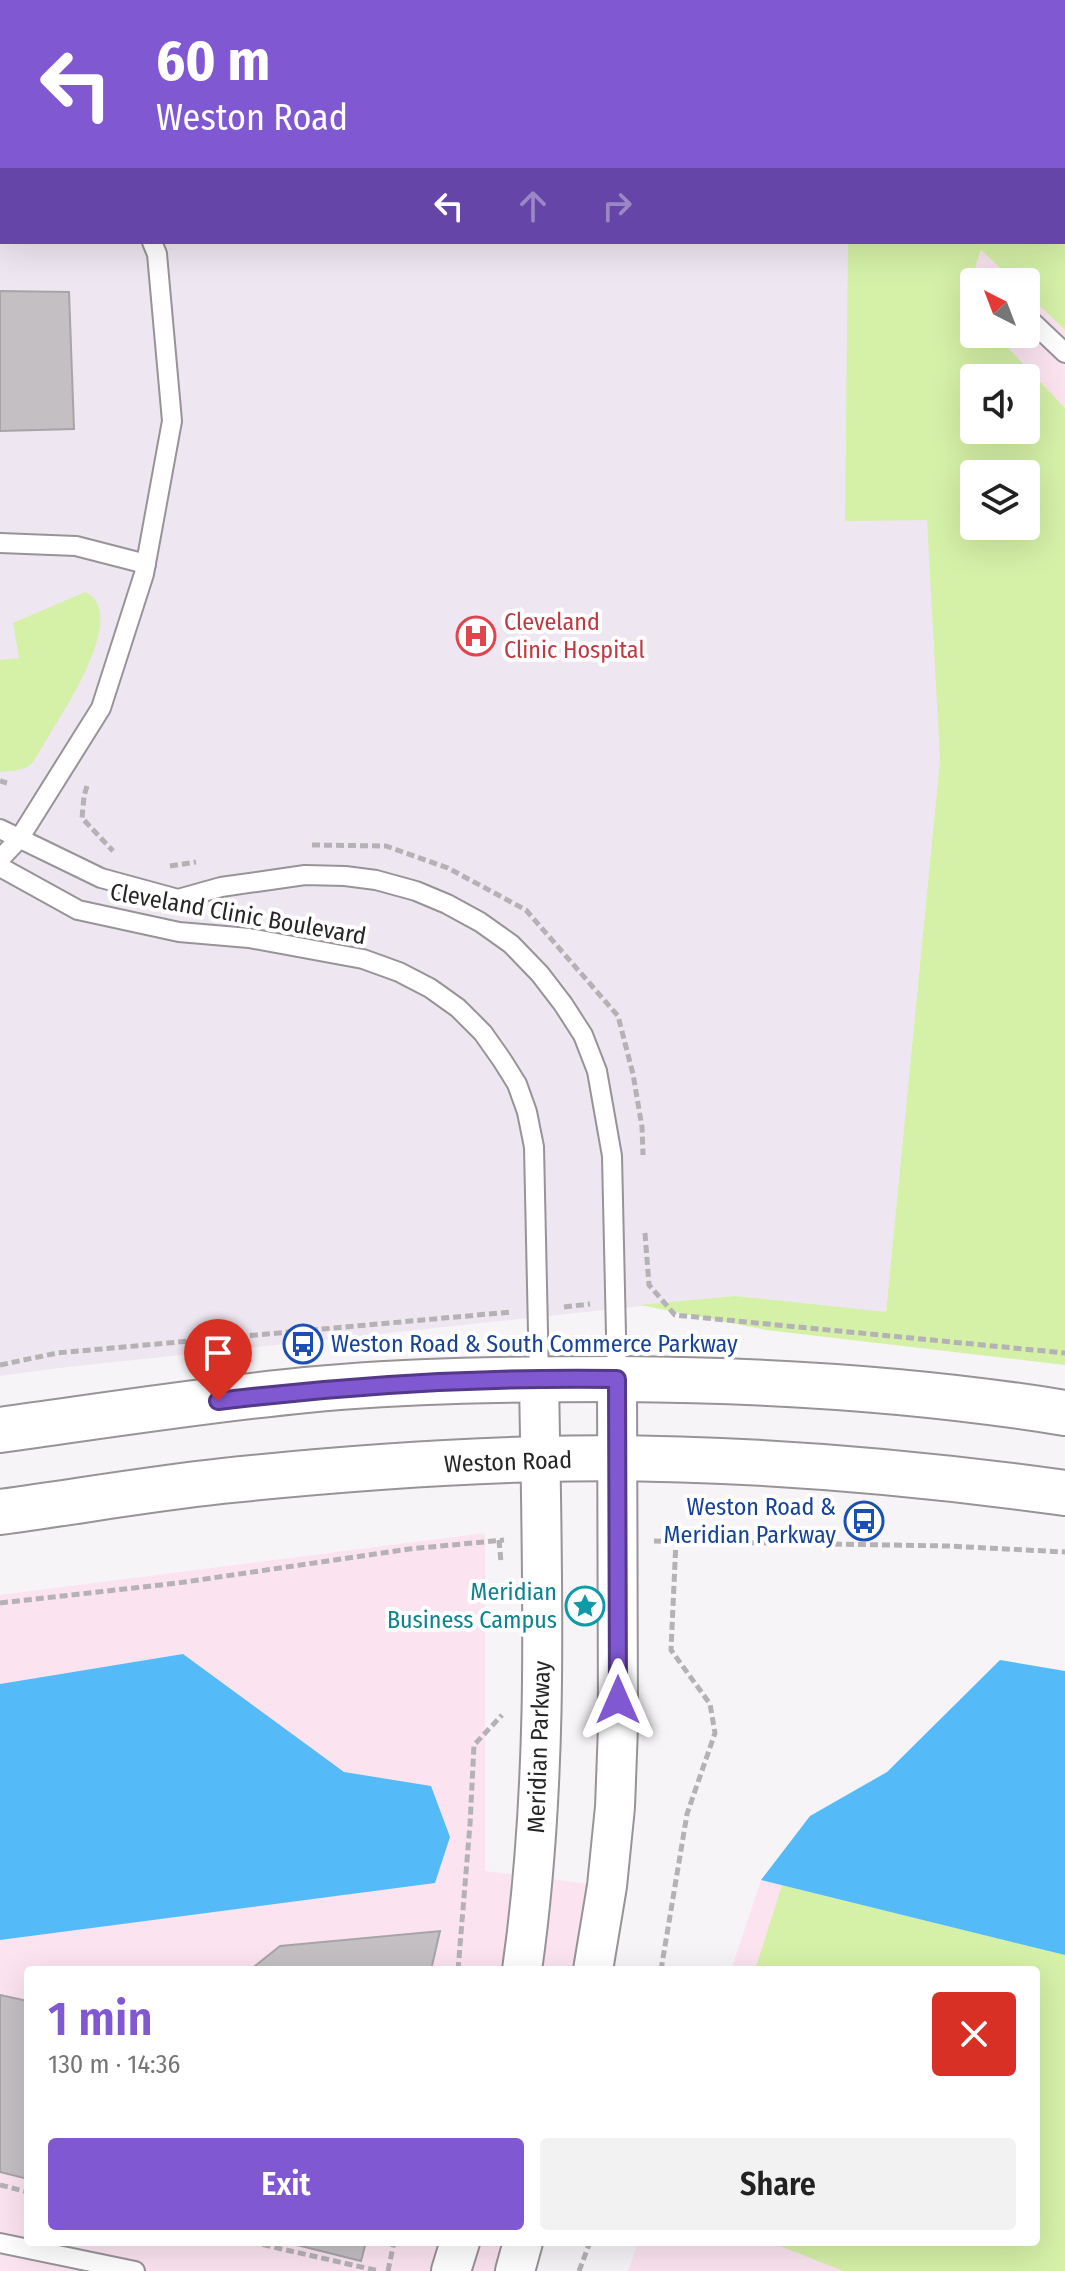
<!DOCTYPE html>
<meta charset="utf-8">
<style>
body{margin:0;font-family:"Fira Sans Condensed",sans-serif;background:#f2f2f2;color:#222;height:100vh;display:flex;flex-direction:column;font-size:30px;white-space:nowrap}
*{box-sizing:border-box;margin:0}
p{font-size:26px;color:#767676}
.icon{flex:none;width:44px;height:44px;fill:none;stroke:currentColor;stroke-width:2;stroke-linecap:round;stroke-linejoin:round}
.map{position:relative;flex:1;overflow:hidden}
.side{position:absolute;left:24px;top:1966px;width:1016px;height:280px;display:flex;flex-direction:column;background:#fff;border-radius:8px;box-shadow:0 8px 32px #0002}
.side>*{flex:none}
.guide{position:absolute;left:0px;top:0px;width:1066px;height:244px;box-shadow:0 8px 32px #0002;background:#7f58d2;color:#fff;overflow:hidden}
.needle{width:52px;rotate:318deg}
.buttons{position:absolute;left:960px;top:268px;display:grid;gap:16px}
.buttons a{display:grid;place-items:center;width:80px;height:80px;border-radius:8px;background:#fff;box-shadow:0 8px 32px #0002;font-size:40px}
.pin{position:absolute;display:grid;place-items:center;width:68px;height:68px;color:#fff;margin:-82px -34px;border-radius:50% 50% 50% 0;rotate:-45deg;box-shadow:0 0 8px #0007}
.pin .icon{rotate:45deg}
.me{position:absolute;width:88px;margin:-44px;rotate:0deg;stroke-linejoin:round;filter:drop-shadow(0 0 6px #0008)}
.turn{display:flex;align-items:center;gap:28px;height:168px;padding:0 24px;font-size:36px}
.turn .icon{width:104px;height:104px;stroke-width:2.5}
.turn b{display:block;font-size:56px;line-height:68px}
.lanes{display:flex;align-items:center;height:76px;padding:0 24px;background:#0003;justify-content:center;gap:40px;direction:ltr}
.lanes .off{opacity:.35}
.round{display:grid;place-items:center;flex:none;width:84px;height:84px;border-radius:8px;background:#f2f2f2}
.head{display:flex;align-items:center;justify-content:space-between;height:136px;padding:0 24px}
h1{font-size:48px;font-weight:600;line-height:60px;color:#7f58d2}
.action{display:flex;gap:16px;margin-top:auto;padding:16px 24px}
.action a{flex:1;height:92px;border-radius:8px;background:#7f58d2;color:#fff;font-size:32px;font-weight:600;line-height:92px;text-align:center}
.action a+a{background:#f2f2f2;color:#222}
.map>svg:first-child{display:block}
.commercial{fill:#fbe4f0}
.built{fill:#eee6f0}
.green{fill:#d5f0a7;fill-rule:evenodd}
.water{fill:#54bbf8}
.building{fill:#c3bfc3;stroke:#a7a4a7;stroke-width:2}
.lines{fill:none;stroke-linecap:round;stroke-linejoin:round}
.lane-casing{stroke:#979397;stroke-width:22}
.street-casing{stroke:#979397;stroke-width:42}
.secondary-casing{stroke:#979397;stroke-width:48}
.path{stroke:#b5b2b6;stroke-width:5;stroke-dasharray:8 4;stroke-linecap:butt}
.lane{stroke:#fff;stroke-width:18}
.street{stroke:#fff;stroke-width:38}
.secondary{stroke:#fff;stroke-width:44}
.route-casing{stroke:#533988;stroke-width:20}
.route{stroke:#7f58d2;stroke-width:14}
.labels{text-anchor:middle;stroke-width:8;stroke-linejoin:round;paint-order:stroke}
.health-label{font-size:24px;fill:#be3a42;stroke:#fff;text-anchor:start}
.street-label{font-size:24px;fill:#272527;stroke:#fff}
.transit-label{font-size:24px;fill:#164399;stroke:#fff;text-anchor:start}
.culture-label{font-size:24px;fill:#0d838f;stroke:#fff;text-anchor:end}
</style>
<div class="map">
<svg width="1065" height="2271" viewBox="0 0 1065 2271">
<rect width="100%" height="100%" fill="#f7f4f8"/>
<g class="commercial">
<polygon points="981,250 1015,282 974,282 974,311 964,301"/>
<polygon points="1026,293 1065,330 1065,408 995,334 1026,334"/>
<polygon points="485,1533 485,1871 607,1886 593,1970 28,1970 28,2242 523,2242 515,2271 0,2271 0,1595"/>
<polygon points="761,1880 1065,1955 1065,2271 628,2271 638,2242 1036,2242 1036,1970 731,1970"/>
</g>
<polygon class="built" points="0,0 732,0 735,2 2,2 2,242 928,242 964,513 886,1313 735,1296 59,1368 0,1376"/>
<g class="green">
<path d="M650 0H1065V330L1026 293V282H1015L981 250 964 301 974 311V334H995L1065 408V1365L766 1330 640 1305 735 1296 886 1312 940 759 927 520 845 521 848 242H1064V2H652ZM974 378H1026V430H974ZM1026 474V526H974V474Z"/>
<path d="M85 592C129 612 66 708 50 734 45 741 36 760 30 765 22 771 9 771 0 772V660L19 658 13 623Z"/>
<polygon points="782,1885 1065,1955 1065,2271 843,2271 770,2242 1036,2242 1036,1970 755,1970"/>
</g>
<g class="water">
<polygon points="183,1654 344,1772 431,1786 450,1837 435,1883 0,1940 0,1684"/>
<polygon points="1000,1660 1065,1671 1065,1955 761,1880 810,1816 887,1772"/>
</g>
<g class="building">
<polygon points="0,291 69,292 74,429 0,431"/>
<polygon points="440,1931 431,1970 250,1970 280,1946"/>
<polygon points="0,1995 28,2001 28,2179 0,2172"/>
<polygon points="285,2242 366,2242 361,2261"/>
</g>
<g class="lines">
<g class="lane-casing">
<g id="lane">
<polyline points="29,0 30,2"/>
<polyline points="1026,316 1065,353"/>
<polyline points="0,543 76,546 146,564"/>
<polyline points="0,829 101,878 178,899 221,887 305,875 345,876 376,880 416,891 447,904 480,922 511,944 540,974 563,1004 583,1035 597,1071 612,1156 617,1379"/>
<polyline points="0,859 19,839 101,708 144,574 172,421 157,254 152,242"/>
<polyline points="0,867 78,910 179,932 249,938 363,959 399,972 430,988 458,1008 483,1033 502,1060 517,1084 527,1112 534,1147 539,1378"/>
<polyline points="0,2243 135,2271"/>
</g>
</g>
<g class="street-casing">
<g id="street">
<path d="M522 1970C550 1774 542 1576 539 1378"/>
<polyline points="593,1970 607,1886 615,1807 618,1727 617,1379"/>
<polyline points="451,2271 460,2242"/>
<polyline points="515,2271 523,2242"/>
</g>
</g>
<g class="secondary-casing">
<g id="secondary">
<path d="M0 1430C102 1416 203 1400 306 1390 410 1380 515 1379 620 1379 768 1380 918 1389 1065 1413"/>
<path d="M0 1512C74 1502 148 1489 222 1481 327 1470 434 1462 541 1459 716 1455 892 1469 1065 1493"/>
</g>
</g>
<g class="path">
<polyline points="1,22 2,23"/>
<polyline points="0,781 7,783"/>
<polyline points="87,786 84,796 82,818 113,851"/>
<polyline points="312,845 386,846 448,868 526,910 618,1016 633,1074 642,1127 643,1155"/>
<polyline points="170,866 196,862"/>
<polyline points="645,1233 649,1285 675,1315 1065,1353"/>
<polyline points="564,1307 590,1304"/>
<polyline points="0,1365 57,1353 511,1312"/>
<polyline points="499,1540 501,1562"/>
<polyline points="654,1541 948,1546 1065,1552"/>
<polyline points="0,1603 178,1583 409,1549 504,1540"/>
<polyline points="458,1970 470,1824 474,1745 502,1715"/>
<polyline points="661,1970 687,1814 715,1733 710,1704 671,1650 676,1541"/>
<polyline points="0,2185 28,2192"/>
<polyline points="251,2242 379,2271"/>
<polyline points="388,2271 394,2242"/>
<polyline points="579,2271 590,2242"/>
</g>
<use href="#lane" class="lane"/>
<use href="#street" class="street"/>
<use href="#secondary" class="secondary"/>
</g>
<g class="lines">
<g class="route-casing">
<path id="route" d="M218 1401C350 1385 483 1377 617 1379L618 1700"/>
</g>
<use href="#route" class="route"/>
</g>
<defs>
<g id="hospital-ring" transform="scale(2)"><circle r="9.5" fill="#fff" stroke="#e0444e" stroke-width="1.5"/><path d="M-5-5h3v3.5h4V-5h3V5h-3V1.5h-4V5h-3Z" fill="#e0444e"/></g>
<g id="bus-ring" transform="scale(2)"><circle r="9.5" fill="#fff" stroke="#1a4fb4" stroke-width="1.5"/><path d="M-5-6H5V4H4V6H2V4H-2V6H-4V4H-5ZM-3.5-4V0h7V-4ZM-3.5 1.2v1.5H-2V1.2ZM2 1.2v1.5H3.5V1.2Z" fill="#1a4fb4"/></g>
<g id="sight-ring" transform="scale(2)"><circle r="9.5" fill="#fff" stroke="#0f9aa8" stroke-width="1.5"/><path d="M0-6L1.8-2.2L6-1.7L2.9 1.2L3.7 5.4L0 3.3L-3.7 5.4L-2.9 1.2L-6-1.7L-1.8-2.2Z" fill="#0f9aa8"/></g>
</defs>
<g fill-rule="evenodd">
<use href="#hospital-ring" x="476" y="636"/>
<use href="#bus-ring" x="303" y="1344"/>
<use href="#bus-ring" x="864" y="1521"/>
<use href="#sight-ring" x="585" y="1606"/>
</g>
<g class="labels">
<g class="health-label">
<text x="504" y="630">Cleveland<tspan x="504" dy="28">Clinic Hospital</tspan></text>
</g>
<g class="street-label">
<text transform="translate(238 914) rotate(10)" y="8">Cleveland Clinic Boulevard</text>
<text transform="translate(508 1462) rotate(-2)" y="8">Weston Road</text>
<text transform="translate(539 1747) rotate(-88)" y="8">Meridian Parkway</text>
</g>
<g class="transit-label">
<text x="331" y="1352">Weston Road &amp; South Commerce Parkway</text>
<text x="836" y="1515" text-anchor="end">Weston Road &amp;<tspan x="836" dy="28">Meridian Parkway</tspan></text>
</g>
<g class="culture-label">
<text x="557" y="1600">Meridian<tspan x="557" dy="28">Business Campus</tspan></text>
</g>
</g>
</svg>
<div class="buttons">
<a><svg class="needle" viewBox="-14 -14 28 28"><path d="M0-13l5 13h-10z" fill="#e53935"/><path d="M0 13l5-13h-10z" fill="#767676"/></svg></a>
<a><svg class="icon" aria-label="sound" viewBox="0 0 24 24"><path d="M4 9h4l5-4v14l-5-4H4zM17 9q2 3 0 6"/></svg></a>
<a><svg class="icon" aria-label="layers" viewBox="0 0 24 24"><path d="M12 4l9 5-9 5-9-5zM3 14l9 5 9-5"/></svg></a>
</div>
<div class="pin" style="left:218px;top:1401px;background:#d93025"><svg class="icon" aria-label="arrive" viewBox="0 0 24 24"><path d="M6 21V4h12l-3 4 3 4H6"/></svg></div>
<svg class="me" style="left:618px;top:1700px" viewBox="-20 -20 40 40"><path d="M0-17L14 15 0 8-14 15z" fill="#7f58d2" stroke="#fff" stroke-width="4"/></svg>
<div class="guide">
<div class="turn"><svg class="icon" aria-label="left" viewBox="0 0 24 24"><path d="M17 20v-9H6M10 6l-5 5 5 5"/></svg><div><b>60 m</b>Weston Road</div></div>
<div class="lanes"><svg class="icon" aria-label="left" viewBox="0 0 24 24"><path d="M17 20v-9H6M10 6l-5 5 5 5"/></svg><svg class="icon off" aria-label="ahead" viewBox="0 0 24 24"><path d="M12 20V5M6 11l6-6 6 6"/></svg><svg class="icon off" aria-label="right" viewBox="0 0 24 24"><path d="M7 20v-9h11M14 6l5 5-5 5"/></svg></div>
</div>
<section class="side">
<div class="head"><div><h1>1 min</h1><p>130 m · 14:36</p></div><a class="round" style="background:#d93025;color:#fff"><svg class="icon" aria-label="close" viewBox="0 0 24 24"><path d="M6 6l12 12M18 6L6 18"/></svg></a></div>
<div class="action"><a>Exit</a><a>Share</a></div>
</section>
</div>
